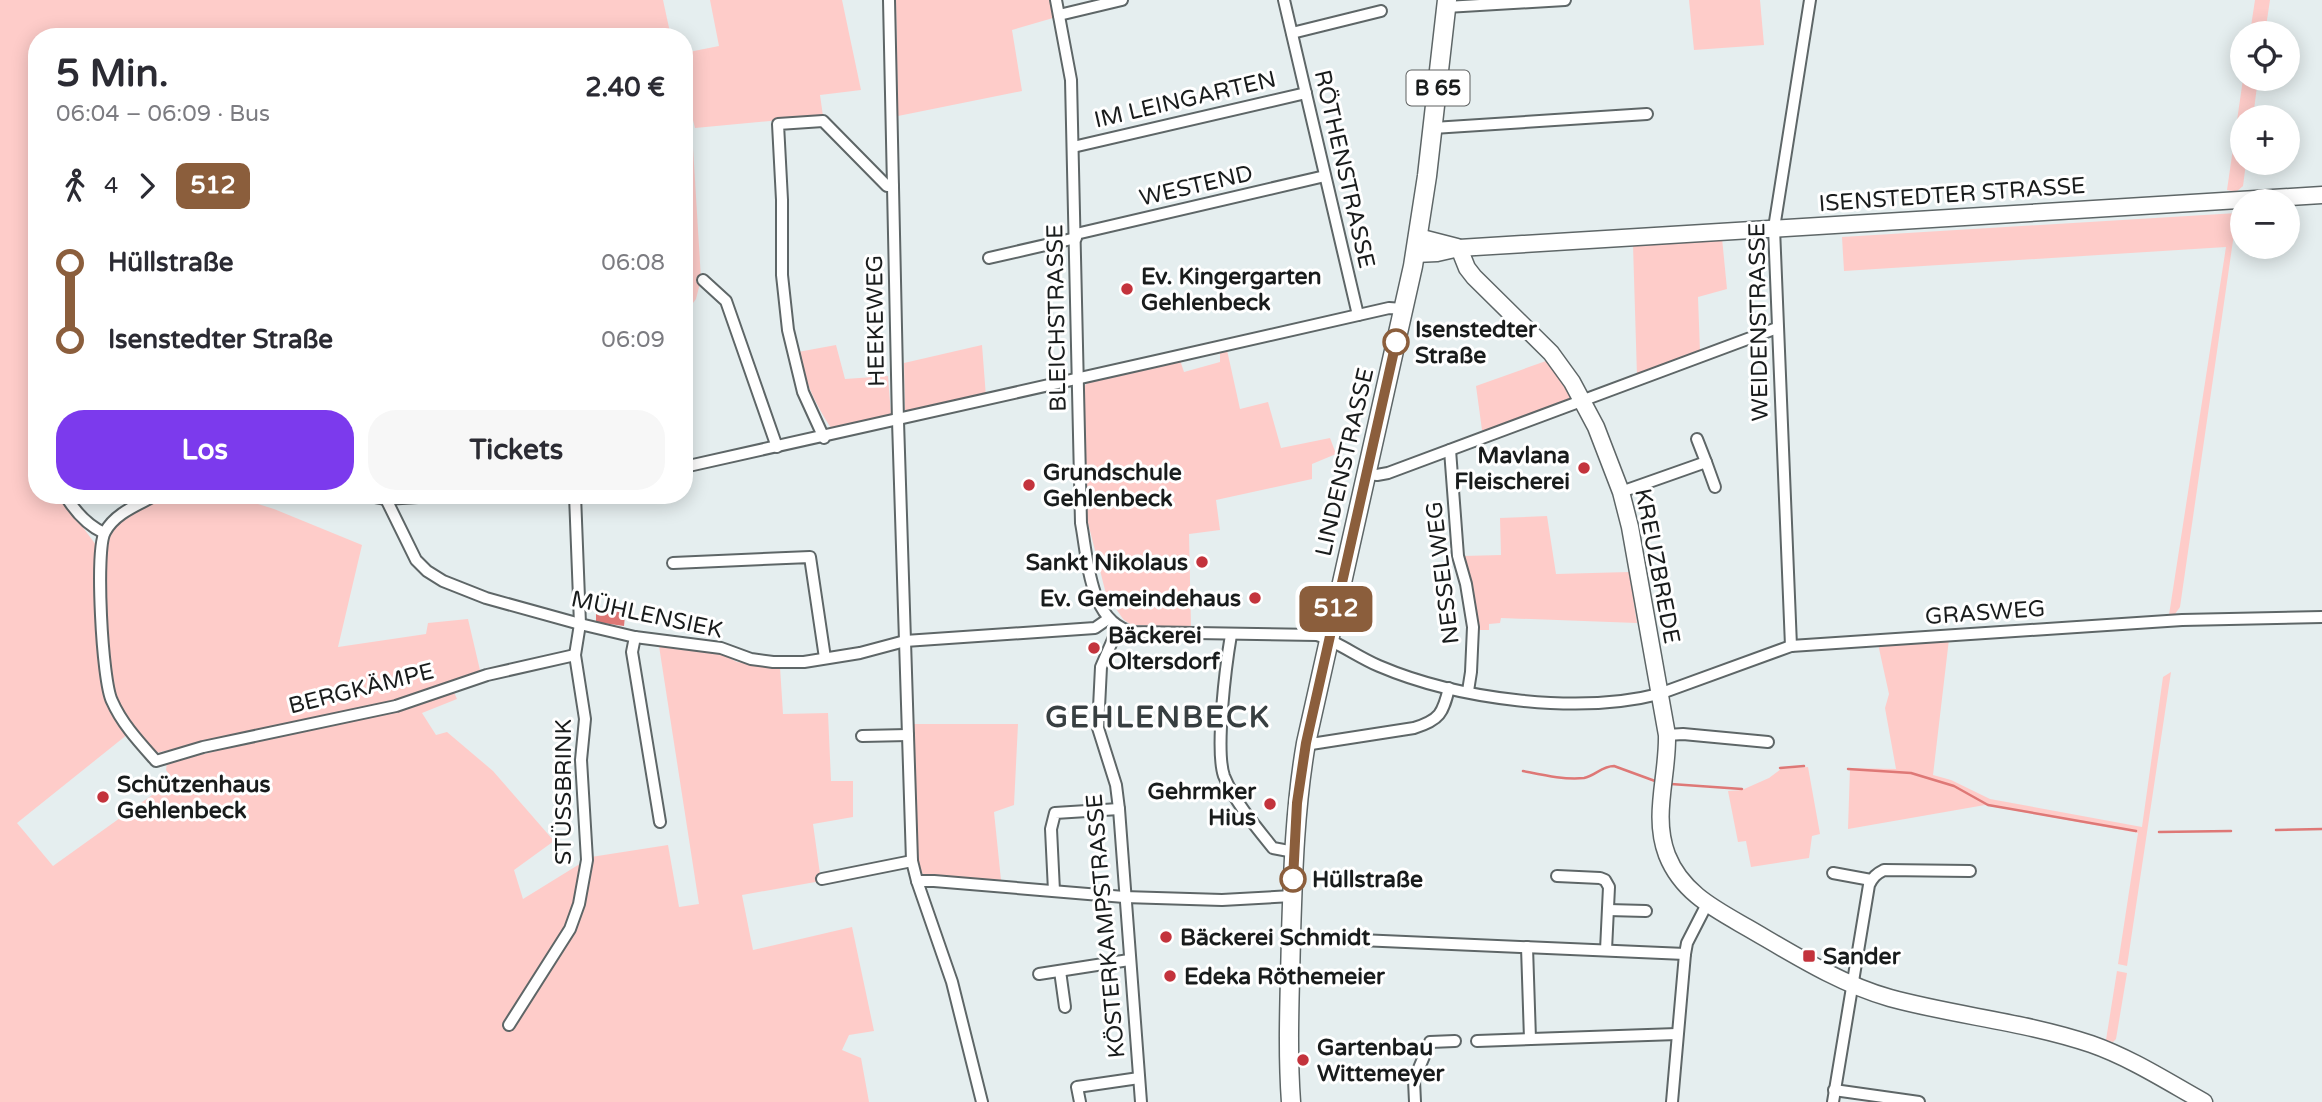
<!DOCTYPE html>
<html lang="de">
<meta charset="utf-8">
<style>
body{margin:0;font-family:"Varela Round",sans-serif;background:#f7f7f7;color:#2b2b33;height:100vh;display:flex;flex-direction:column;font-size:26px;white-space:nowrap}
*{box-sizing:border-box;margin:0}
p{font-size:23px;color:#7c7c81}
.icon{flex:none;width:38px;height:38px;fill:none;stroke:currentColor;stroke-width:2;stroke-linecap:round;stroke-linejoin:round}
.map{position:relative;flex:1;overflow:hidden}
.panel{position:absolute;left:28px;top:28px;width:665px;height:476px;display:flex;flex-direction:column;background:#fff;border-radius:28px;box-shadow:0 4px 18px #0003}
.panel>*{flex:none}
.badge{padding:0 14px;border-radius:10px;font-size:24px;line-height:46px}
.controls{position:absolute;left:2230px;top:21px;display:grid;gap:14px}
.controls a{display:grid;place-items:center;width:70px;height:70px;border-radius:50%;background:#fff;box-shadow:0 4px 18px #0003;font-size:35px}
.map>.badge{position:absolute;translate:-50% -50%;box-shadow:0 0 0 4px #fff}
.legs{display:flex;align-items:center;gap:10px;height:77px;padding:0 28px;font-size:23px}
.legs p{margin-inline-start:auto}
.overview{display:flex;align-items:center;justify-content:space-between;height:119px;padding:0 28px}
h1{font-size:38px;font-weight:700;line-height:52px}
.primary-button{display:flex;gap:14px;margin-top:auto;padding:14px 28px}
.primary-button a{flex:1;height:80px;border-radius:28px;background:#7c3aed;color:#fff;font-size:28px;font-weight:700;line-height:80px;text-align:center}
.primary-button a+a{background:#f7f7f7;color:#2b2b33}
ul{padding:0 28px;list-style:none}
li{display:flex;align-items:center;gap:24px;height:77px;font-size:26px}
li i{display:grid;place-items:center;width:10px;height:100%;margin:0 9px;background:currentColor}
li i::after{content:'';width:18px;height:18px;margin:-9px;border:5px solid;border-radius:50%;background:#fff}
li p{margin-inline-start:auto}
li:first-child i{background:linear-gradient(#0000 50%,currentColor 0)}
li:last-child i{background:linear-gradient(currentColor 50%,#0000 0)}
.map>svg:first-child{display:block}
</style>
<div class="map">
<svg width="2322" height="1102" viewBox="0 0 2322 1102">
<rect width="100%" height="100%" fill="#e5eeef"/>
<g fill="#feccc9">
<path d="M0 0H663L671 37H37V456L33 459 37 464V495H59L96 545V612L106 703 128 734 17 823 53 866 173 780 166 770 167 763 306 729 303 719 156 753C142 737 122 718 114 697 101 655 104 579 107 534L122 518 160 495H230L274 509 362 545 338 647 426 634 428 623 468 619 483 683 453 690 457 699 422 713 436 735 447 732 493 771 554 841 514 870 523 899 591 857 668 845 679 907 699 904 659 646 720 653 737 662 780 667 783 714 828 713 831 781H853V817L813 824 821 881 742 895 753 950 852 927 874 1031 849 1035 842 1050 861 1058 869 1102H0Z"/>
<polygon points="710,0 842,0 861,90 820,95 823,116 695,128 684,84 684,53 719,46"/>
<polygon points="896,0 1050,0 1053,18 1012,30 1022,91 898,116"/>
<polygon points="1689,0 1760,0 1764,45 1694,50"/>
<polygon points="2255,0 2270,0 2265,33 2250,33"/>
<polygon points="2243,79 2258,79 2253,117 2242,117 2242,163 2246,163 2243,186 2236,192 2227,190"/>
<polygon points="684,96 692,131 701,279 696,299 684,315"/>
<polygon points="2237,213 2180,607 2175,614 2169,615 2226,247 1844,271 1842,237"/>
<polygon points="1722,238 1727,289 1698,297 1700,352 1637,376 1633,245"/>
<path d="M836 345 845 379 888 376 891 415 831 428C815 404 805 381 798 352Z"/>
<polygon points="982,345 986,397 912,412 905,410 904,363"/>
<polygon points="1227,350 1240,409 1268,402 1281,448 1330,438 1336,454 1312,464 1312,479 1216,500 1220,530 1189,534 1191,627 1131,625 1123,619 1106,594 1086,515 1083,388 1088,382 1180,360 1184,372 1220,362 1220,351"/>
<polygon points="1546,361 1572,395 1572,400 1486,433 1482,430 1476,386"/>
<polygon points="1547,516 1556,574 1629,572 1637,623 1501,618 1500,623 1489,624 1489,630 1476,630 1463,556 1501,555 1500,518"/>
<polygon points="1312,611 1325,611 1327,614 1323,627 1312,628"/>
<polygon points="1949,639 1933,775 1951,780 1990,799 2142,827 2163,677 2171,672 2127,966 2118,964 2138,833 1985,805 1848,829 1850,768 1896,769 1885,708 1889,694 1878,644"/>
<polygon points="912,724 1018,724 1014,805 994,812 1001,880 926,877 919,870"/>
<polygon points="1808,767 1820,834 1812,836 1809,858 1751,867 1746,841 1738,842 1728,791 1742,790 1769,778 1781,769"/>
<polygon points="2117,971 2127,973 2116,1039 2113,1042 2106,1040"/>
</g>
<polygon fill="#de7876" points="626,605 624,626 596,622 596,610"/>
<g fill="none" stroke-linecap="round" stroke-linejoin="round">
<g stroke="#de7876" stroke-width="2.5">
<polyline points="1780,768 1804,766"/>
<polyline points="1848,769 1911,773 1954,786 1988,805 2136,831"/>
<path d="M1523 771C1543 775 1564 780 1584 778 1595 776 1602 766 1614 766L1655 781"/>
<polyline points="1671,784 1742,789"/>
<polyline points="2276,830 2322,829"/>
<polyline points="2159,832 2231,831"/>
</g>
<g stroke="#5e6667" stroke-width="14">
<g id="street">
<polyline points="889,0 898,421 912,861 917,881 952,982 982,1102"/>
<path d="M1056 0 1071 80 1081 523C1088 559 1089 624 1134 632L1317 635C1338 642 1358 657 1379 666 1456 699 1578 715 1659 694L1791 646 2182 620 2322 617"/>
<polyline points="1284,0 1358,315"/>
<polyline points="1446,7 1565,0"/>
<polyline points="1059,15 1122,0"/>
<polyline points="1292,33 1381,11"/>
<polyline points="1433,128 1647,114"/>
<polyline points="1073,147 1306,93"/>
<polyline points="1076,234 1325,176"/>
<polyline points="989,258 1076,238"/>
<polyline points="703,280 726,301 777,447"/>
<polyline points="824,438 803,392 788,330 782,275 782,200 778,124 823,121 887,186 893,186"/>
<polyline points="1450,450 1458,556 1466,584 1473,627 1471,672 1468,691"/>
<polyline points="1706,462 1715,487"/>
<path d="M684 467C920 416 1154 361 1389 308L1403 309"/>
<polyline points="1367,474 1377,475 1388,473 1777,328"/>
<polyline points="1621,492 1706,462 1697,439"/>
<path d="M65 495C74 510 87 525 104 533"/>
<path d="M156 495C138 505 115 513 105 532 95 549 102 681 112 701 122 724 140 743 156 761L203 747 396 706 487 675 575 655"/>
<polyline points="365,495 386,499 450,495"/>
<polyline points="386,499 416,560 427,571 443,581 486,598 580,624 635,637 721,648 751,659 773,662 804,662 860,653 905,641 1095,628 1108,619"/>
<polyline points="673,563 810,557 825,658"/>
<polyline points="1118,628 1101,667 1098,728 1116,785 1119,809 1141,1102"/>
<path d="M1231 635C1226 664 1215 750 1224 776 1234 801 1256 827 1273 848L1294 852"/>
<polyline points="635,637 632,652 660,822"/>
<polyline points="1791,646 1774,228 1810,0"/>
<polyline points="1667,735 1683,734 1768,742"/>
<polyline points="862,736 908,735"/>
<path d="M1306 743 1311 744 1414 728C1440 720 1443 713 1449 688"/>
<polyline points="1833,873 1871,880"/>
<polyline points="1557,876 1600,878 1605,880 1609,887 1606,950"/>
<polyline points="822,879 912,861"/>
<polyline points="917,881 934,881 1124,897 1222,900 1292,896"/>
<polyline points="1054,891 1051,829 1055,813 1119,809"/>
<polyline points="1608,910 1646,911"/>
<polyline points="1291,937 1685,954"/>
<polyline points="1527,947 1530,1039"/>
<polyline points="1060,971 1065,1007"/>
<polyline points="1039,974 1129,960"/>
<polyline points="509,1025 570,929 579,904 587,860 581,760 585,719 575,655 580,624 575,495"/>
<polyline points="1477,1041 1677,1034"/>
<polyline points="1834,1090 1919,1102"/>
<polyline points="1080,1102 1077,1087 1139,1078"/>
<polyline points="1415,1102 1414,1080 1430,1042 1455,1041"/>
<polyline points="1672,1102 1685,954 1687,943 1707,904"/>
<path d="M1833 1102 1869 885C1873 877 1876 874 1884 870L1970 871"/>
</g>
</g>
<g stroke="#5e6667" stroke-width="19">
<g id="secondary">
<polyline points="1418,237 1457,247"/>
<path d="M1459 248 1467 268 1474 277 1551 353 1572 382 1596 427 1621 492 1630 527 1667 735C1668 776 1652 816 1667 855 1682 893 1715 909 1748 928 1793 954 1840 984 1890 998 1956 1016 2026 1022 2091 1044 2131 1058 2168 1082 2204 1102"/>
<polyline points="1415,254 1437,253 1459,248 2322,195"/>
</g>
</g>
<g stroke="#5e6667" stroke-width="21">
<path id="primary" d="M1291 1102C1287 1047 1290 991 1291 935 1293 870 1295 807 1306 743L1413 266 1427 176 1447 0"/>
</g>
<use href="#street" stroke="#fff" stroke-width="10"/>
<use href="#secondary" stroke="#fff" stroke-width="16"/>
<use href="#primary" stroke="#fff" stroke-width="18"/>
</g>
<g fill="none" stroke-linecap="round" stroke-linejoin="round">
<g stroke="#fff" stroke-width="16">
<polyline id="line-1" points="1293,879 1297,803 1306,743 1396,342"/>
</g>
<use href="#line-1" stroke="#8b5e3c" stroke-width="10"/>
</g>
<g fill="#c3333c" stroke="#fff" stroke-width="2.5">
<circle cx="1127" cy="289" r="7"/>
<circle cx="1584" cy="468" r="7"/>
<circle cx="1029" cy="485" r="7"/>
<circle cx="1202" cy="562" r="7"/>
<circle cx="1255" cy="598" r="7"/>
<circle cx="1094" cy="648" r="7"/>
<circle cx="103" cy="797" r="7"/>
<circle cx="1270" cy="804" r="7"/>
<circle cx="1166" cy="937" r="7"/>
<rect x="1802" y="949" width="14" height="14" rx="3.5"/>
<circle cx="1170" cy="976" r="7"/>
<circle cx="1303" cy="1060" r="7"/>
</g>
<g fill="#fff" stroke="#8b5e3c" stroke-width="3.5">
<circle cx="1396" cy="342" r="12"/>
<circle cx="1293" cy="879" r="12"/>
</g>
<g text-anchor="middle" stroke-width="6" stroke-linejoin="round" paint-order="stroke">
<rect fill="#fff" stroke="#5e6060" stroke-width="2" x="1406.5" y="70.5" width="63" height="35" rx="5"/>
<g font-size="21" font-weight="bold" fill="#191c1c">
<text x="1438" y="95">B 65</text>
</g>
<g font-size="23" fill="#191c1c" stroke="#fff">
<text transform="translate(1185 99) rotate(-13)" y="8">IM LEINGARTEN</text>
<text transform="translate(1345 169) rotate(77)" y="8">RÖTHENSTRASSE</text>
<text transform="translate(1196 185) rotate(-13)" y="8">WESTEND</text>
<text transform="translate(1952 194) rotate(-4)" y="8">ISENSTEDTER STRASSE</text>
<text transform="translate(1056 318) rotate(-91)" y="8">BLEICHSTRASSE</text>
<text transform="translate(875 321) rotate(-91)" y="8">HEEKEWEG</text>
<text transform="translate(1758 322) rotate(-91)" y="8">WEIDENSTRASSE</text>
<text transform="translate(1344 462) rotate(-77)" y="8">LINDENSTRASSE</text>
<text transform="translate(1658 566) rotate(79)" y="8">KREUZBREDE</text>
<text transform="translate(1442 573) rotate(-97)" y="8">NESSELWEG</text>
<text transform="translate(1985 612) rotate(-4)" y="8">GRASWEG</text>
<text transform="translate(647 614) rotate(12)" y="8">MÜHLENSIEK</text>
<text transform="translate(361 688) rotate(-14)" y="8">BERGKÄMPE</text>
<text transform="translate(563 792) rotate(-90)" y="8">STÜSSBRINK</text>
<text transform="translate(1105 926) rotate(-95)" y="8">KÖSTERKAMPSTRASSE</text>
</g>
<g font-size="23" font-weight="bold" fill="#191c1c" stroke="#fff" text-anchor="start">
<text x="1141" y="284">Ev. Kingergarten<tspan x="1141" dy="26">Gehlenbeck</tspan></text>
<text x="1570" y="463" text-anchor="end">Mavlana<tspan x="1570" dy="26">Fleischerei</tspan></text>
<text x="1043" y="480">Grundschule<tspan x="1043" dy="26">Gehlenbeck</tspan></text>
<text x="1188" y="570" text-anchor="end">Sankt Nikolaus</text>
<text x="1241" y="606" text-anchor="end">Ev. Gemeindehaus</text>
<text x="1108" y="643">Bäckerei<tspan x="1108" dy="26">Oltersdorf</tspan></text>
<text x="117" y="792">Schützenhaus<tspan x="117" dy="26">Gehlenbeck</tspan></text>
<text x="1256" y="799" text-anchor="end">Gehrmker<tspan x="1256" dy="26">Hius</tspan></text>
<text x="1180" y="945">Bäckerei Schmidt</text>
<text x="1823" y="964">Sander</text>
<text x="1184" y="984">Edeka Röthemeier</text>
<text x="1317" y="1055">Gartenbau<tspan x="1317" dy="26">Wittemeyer</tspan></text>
</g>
<g font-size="23" font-weight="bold" fill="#191c1c" stroke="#fff" text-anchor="start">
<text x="1415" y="337">Isenstedter<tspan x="1415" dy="26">Straße</tspan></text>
<text x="1312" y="887">Hüllstraße</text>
</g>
<g font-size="30" font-weight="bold" letter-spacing="2" fill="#383f41" stroke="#fff">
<text x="1158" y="727">GEHLENBECK</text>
</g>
</g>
</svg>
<div class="controls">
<a><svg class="icon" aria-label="locate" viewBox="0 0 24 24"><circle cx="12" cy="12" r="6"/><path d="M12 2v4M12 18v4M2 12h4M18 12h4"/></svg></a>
<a>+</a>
<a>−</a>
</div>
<b class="badge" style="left:1336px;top:609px;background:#8b5e3c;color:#fff">512</b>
<section class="panel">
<div class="overview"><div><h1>5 Min.</h1><p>06:04 – 06:09 · Bus</p></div><b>2.40 €</b></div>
<div class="legs"><svg class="icon" aria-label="walk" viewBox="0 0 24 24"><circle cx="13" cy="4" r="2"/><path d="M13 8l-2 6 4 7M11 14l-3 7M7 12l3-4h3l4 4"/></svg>4<svg class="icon" aria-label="forward" viewBox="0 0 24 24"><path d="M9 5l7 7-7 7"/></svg><b class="badge" style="background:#8b5e3c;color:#fff">512</b></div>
<ul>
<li><i style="color:#8b5e3c"></i><b>Hüllstraße</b><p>06:08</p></li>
<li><i style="color:#8b5e3c"></i><b>Isenstedter Straße</b><p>06:09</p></li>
</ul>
<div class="primary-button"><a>Los</a><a>Tickets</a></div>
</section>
</div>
